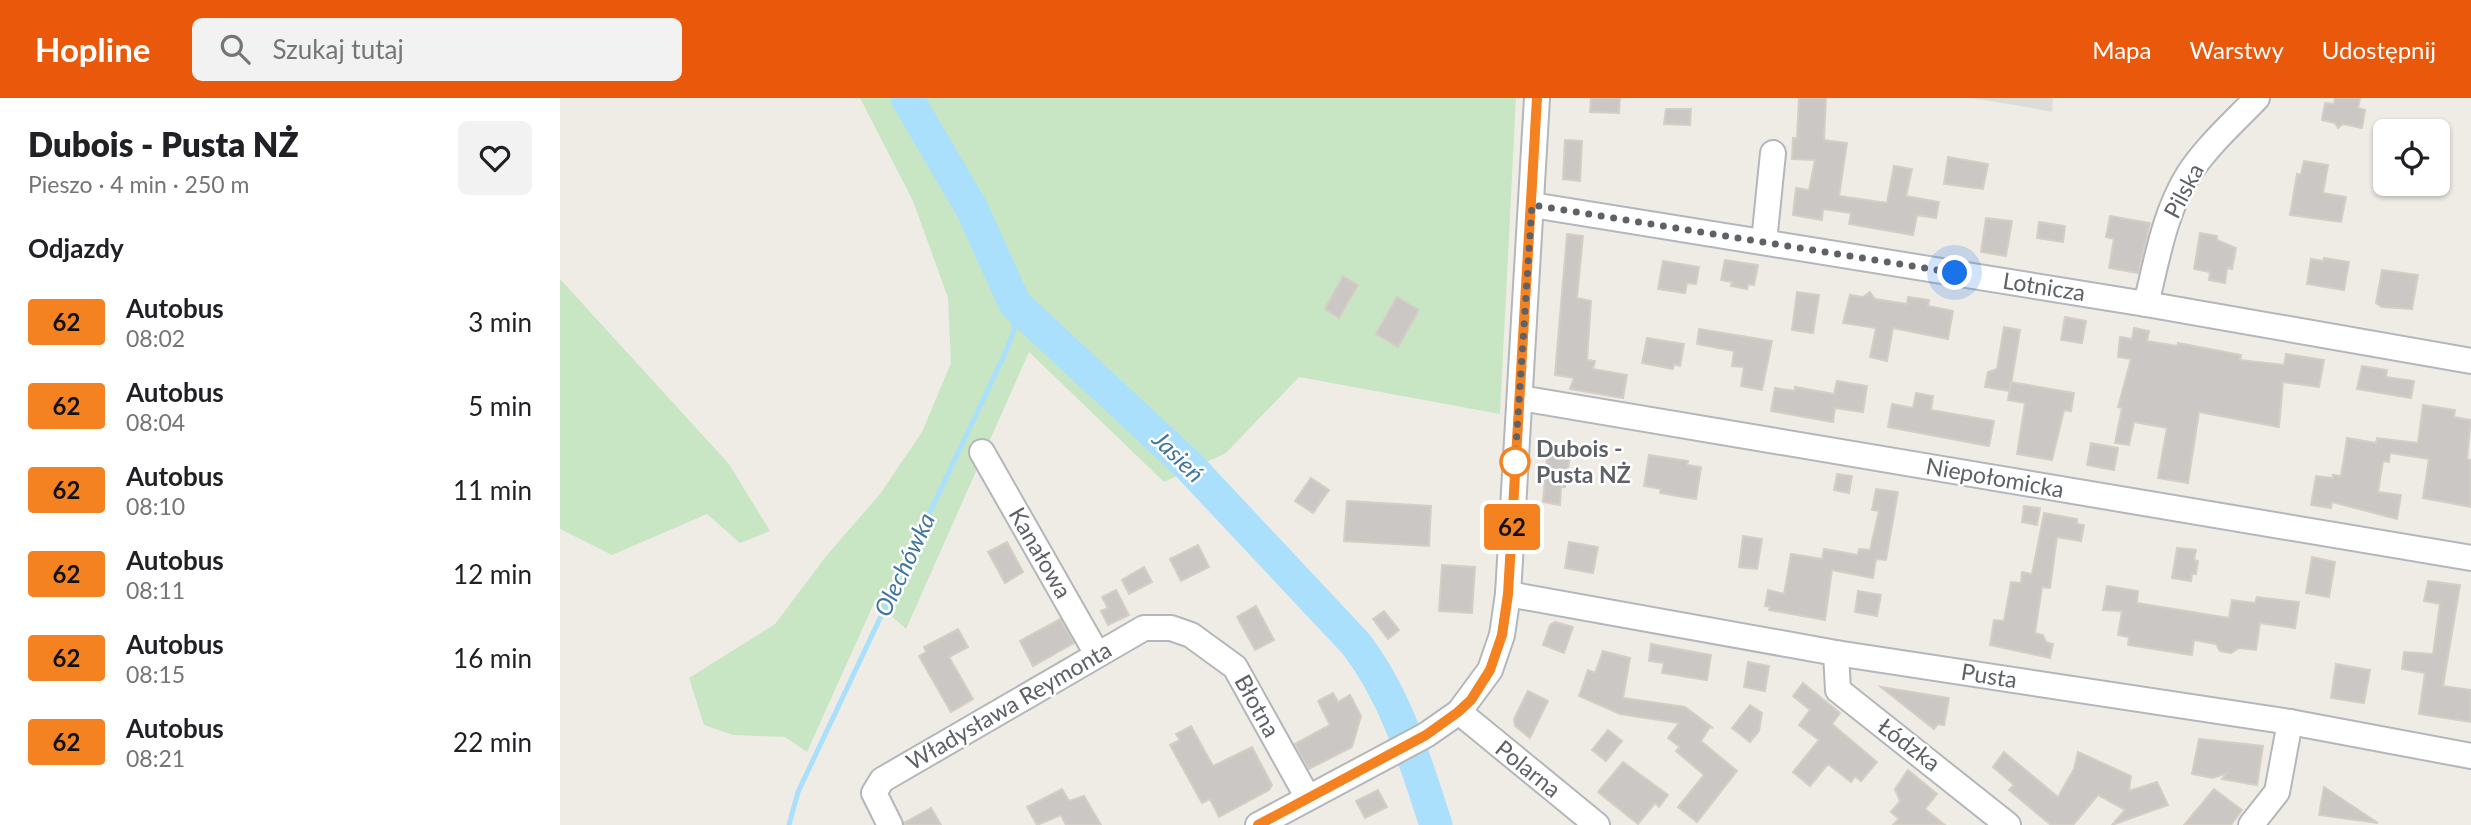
<!DOCTYPE html>
<html lang="pl">
<meta charset="utf-8">
<style>
body{margin:0;font-family:Lato,sans-serif;background:#f2f2f2;color:#202124;height:100vh;display:flex;flex-direction:column;font-size:26px;white-space:nowrap}
*{box-sizing:border-box;margin:0}
p{font-size:23px;color:#757577}
.icon{flex:none;width:38px;height:38px;fill:none;stroke:currentColor;stroke-width:2;stroke-linecap:round;stroke-linejoin:round}
.map{position:relative;flex:1;overflow:hidden}
.details{display:flex;flex-direction:column;background:#fff;width:560px}
.details>*{flex:none}
.badge{padding:0 14px;border-radius:5px;font-size:24px;line-height:46px}
.tools{position:absolute;left:1813px;top:21px;display:grid;gap:14px}
.tools a{display:grid;place-items:center;width:77px;height:77px;border-radius:10px;background:#fff;box-shadow:0 2px 5px #0004;font-size:35px}
.you{position:absolute;width:35px;height:35px;margin:-18px;border:5px solid #fff;border-radius:50%;background:#1a73e8;box-shadow:0 0 0 10px #1a73e833}
.map>.badge{position:absolute;translate:-50% -50%;box-shadow:0 0 0 4px #fff}
h2{padding:0 28px;font-size:26px;line-height:63px}
.round{display:grid;place-items:center;flex:none;width:74px;height:74px;border-radius:10px;background:#f2f2f2}
.summary{display:flex;align-items:center;justify-content:space-between;height:119px;padding:0 28px}
h1{font-size:33px;font-weight:800;line-height:52px}
ul{padding:0;list-style:none}
li{display:flex;align-items:center;gap:21px;height:84px;padding:0 28px}
li div{flex:1}
li b{display:block;font-size:26px}
li em{font-style:normal}
li .badge{min-width:77px;font-weight:700;text-align:center}
header{display:flex;align-items:center;gap:42px;box-sizing:border-box;height:98px;padding:0 35px;background:#ea580c;color:#fff}
header strong{font-size:33px}
nav{display:flex;gap:38px;margin-inline-start:auto;font-size:24px}
.search{width:490px;height:63px;background:#f2f2f2;display:flex;align-items:center;gap:18px;box-sizing:border-box;padding:0 24px;border-radius:10px;color:#757577;font-size:26px}
main{display:flex;flex:1;min-height:0}
.map>svg:first-child{display:block}
</style>
<header>
<strong>Hopline</strong>
<div class="search"><svg class="icon" aria-label="search" viewBox="0 0 24 24"><circle cx="10" cy="10" r="6"/><path d="M15 15l6 6"/></svg>Szukaj tutaj</div>
<nav><a>Mapa</a><a>Warstwy</a><a>Udostępnij</a></nav>
</header>
<main>
<section class="details">
<div class="summary"><div><h1>Dubois - Pusta NŻ</h1><p>Pieszo · 4 min · 250 m</p></div><a class="round"><svg class="icon" aria-label="heart" viewBox="0 0 24 24"><path d="M12 20l-8-8c-3-5 5-10 8-4 3-6 11-1 8 4z"/></svg></a></div>
<h2>Odjazdy</h2>
<ul>
<li><span class="badge" style="background:#f58220;color:#111">62</span><div><b>Autobus</b><p>08:02</p></div><em>3 min</em></li>
<li><span class="badge" style="background:#f58220;color:#111">62</span><div><b>Autobus</b><p>08:04</p></div><em>5 min</em></li>
<li><span class="badge" style="background:#f58220;color:#111">62</span><div><b>Autobus</b><p>08:10</p></div><em>11 min</em></li>
<li><span class="badge" style="background:#f58220;color:#111">62</span><div><b>Autobus</b><p>08:11</p></div><em>12 min</em></li>
<li><span class="badge" style="background:#f58220;color:#111">62</span><div><b>Autobus</b><p>08:15</p></div><em>16 min</em></li>
<li><span class="badge" style="background:#f58220;color:#111">62</span><div><b>Autobus</b><p>08:21</p></div><em>22 min</em></li>
</ul>
</section>
<div class="map">
<svg width="1911" height="727" viewBox="0 0 1911 727">
<rect width="100%" height="100%" fill="#efece6"/>
<polygon fill="#dedcd8" points="1411,0 1493,0 1492,14 1467,9"/>
<g fill="#c8e6c4">
<polygon points="300,0 956,0 940,316 739,279 666,355 604,384 469,254 346,531 315,503 247,654 225,639 173,637 144,627 129,580 215,526 267,457 320,396 362,334 391,265 388,200 353,103"/>
<polygon points="0,181 169,366 210,433 180,445 147,416 52,457 0,431"/>
</g>
<g fill="none" stroke-linecap="round" stroke-linejoin="round">
<polyline stroke="#aae0fb" stroke-width="5" points="229,727 238,694 447,251 454,232 455,206"/>
<path stroke="#aae0fb" stroke-width="33" d="M347 0 412 111 455 206 628 367 796 546C837 600 855 663 876 727"/>
</g>
<g fill="#cbc7c4" stroke="#d4cec5" stroke-width="2">
<polygon points="1031,0 1060,0 1059,15 1030,14"/>
<polygon points="1239,0 1266,0 1264,42 1287,45 1279,98 1327,105 1334,68 1352,71 1346,98 1379,104 1376,120 1357,117 1353,137 1289,126 1291,115 1263,111 1262,122 1233,117 1236,90 1249,92 1255,62 1232,61 1233,40 1237,40"/>
<polygon points="1775,0 1800,0 1798,10 1805,12 1802,30 1783,26 1778,30 1775,25 1762,22 1765,5 1774,6"/>
<polygon points="1106,11 1131,11 1130,27 1104,26"/>
<polygon points="1005,42 1022,43 1020,83 1003,81"/>
<polygon points="1388,59 1428,66 1423,91 1384,86"/>
<polygon points="1744,63 1768,67 1763,95 1786,99 1781,124 1730,117 1737,76 1741,77"/>
<polygon points="1550,118 1590,125 1578,175 1549,170 1554,141 1546,139"/>
<polygon points="1426,120 1452,123 1446,158 1421,154"/>
<polygon points="1479,124 1505,128 1503,144 1477,140"/>
<polygon points="1640,135 1657,138 1657,142 1676,150 1672,171 1667,170 1665,185 1649,182 1650,174 1634,171"/>
<polygon points="1007,136 1023,138 1017,200 1031,203 1027,262 1035,263 1033,271 1067,277 1063,300 1010,291 1014,280 995,277"/>
<polygon points="1764,160 1789,164 1784,192 1747,186 1751,161 1763,163"/>
<polygon points="1165,162 1198,167 1194,187 1188,186 1187,191 1171,188 1172,184 1161,182"/>
<polygon points="1103,163 1139,169 1136,186 1127,185 1125,195 1098,191"/>
<polygon points="1822,172 1858,177 1852,211 1822,209 1816,205"/>
<polygon points="783,178 798,187 779,220 765,211"/>
<polygon points="1237,194 1259,197 1253,235 1232,232"/>
<polygon points="1310,194 1315,201 1347,206 1348,199 1369,202 1368,208 1393,213 1388,241 1333,230 1327,263 1310,259 1316,230 1283,225 1290,197 1303,199"/>
<polygon points="837,199 859,212 838,249 816,236"/>
<polygon points="1505,219 1526,223 1522,245 1501,242"/>
<polygon points="1444,229 1460,232 1450,293 1425,289 1428,274 1437,271"/>
<polygon points="1574,230 1589,233 1587,243 1617,248 1618,245 1681,257 1680,262 1724,267 1726,256 1764,262 1759,289 1723,284 1719,329 1639,314 1628,385 1598,380 1607,330 1574,324 1569,347 1555,345 1562,310 1558,309 1571,261 1558,259 1560,239 1572,241"/>
<polygon points="1139,231 1212,243 1202,292 1181,288 1184,269 1172,268 1174,253 1137,246"/>
<polygon points="1087,240 1124,246 1120,268 1114,266 1113,271 1082,265"/>
<polygon points="1802,268 1827,272 1826,279 1854,283 1851,300 1797,291"/>
<polygon points="1277,283 1307,288 1303,314 1275,310 1273,324 1211,313 1215,290 1235,293 1235,289 1274,296"/>
<polygon points="1451,284 1514,295 1511,313 1504,312 1492,362 1457,356 1465,305 1448,302"/>
<polygon points="1356,295 1373,298 1371,312 1434,323 1429,348 1328,329 1332,306 1353,310"/>
<polygon points="1863,307 1895,312 1894,319 1911,322 1907,361 1911,362 1911,409 1863,400 1869,361 1830,355 1829,364 1823,363 1818,394 1841,397 1837,421 1772,404 1771,410 1751,407 1756,378 1773,380 1773,377 1781,378 1787,340 1816,345 1817,340 1858,345"/>
<polygon points="1531,345 1558,350 1554,372 1527,367"/>
<polygon points="987,357 1010,358 1005,389 1001,389 1000,407 983,404"/>
<polygon points="1089,357 1128,363 1127,367 1141,369 1136,401 1100,395 1101,391 1084,388"/>
<polygon points="1277,376 1292,378 1289,395 1274,392"/>
<polygon points="751,380 769,392 753,415 735,403"/>
<polygon points="1316,391 1338,394 1326,462 1316,461 1313,480 1272,472 1265,522 1209,512 1210,509 1205,508 1208,492 1224,496 1231,456 1262,461 1264,451 1298,457 1299,451 1310,452 1319,413 1312,412"/>
<polygon points="787,403 871,408 869,448 784,443"/>
<polygon points="1464,408 1480,410 1477,427 1462,424"/>
<polygon points="1484,415 1517,421 1517,426 1524,427 1521,443 1497,439 1490,490 1482,489 1475,535 1483,537 1486,544 1493,546 1490,560 1430,547 1434,522 1444,523 1451,484 1461,485 1462,474 1472,476"/>
<polygon points="1183,438 1202,441 1197,471 1179,469"/>
<polygon points="447,444 463,474 445,485 428,454"/>
<polygon points="1009,444 1038,449 1033,475 1005,470"/>
<polygon points="638,447 649,469 621,483 610,461"/>
<polygon points="1617,450 1636,452 1634,462 1638,463 1636,476 1632,476 1631,483 1612,480"/>
<polygon points="1752,459 1775,464 1769,499 1746,495"/>
<polygon points="882,467 915,469 912,515 879,513"/>
<polygon points="584,469 592,484 569,496 562,482"/>
<polygon points="1868,483 1900,487 1883,588 1911,592 1911,624 1859,616 1865,575 1842,571 1844,554 1873,556 1880,506 1864,503"/>
<polygon points="1547,488 1578,493 1577,505 1669,520 1672,502 1695,505 1697,499 1739,504 1735,530 1700,525 1696,552 1679,550 1671,555 1660,553 1656,546 1634,542 1632,557 1568,547 1569,539 1558,537 1562,513 1543,512"/>
<polygon points="556,492 569,517 548,527 541,513 548,510 542,499"/>
<polygon points="1298,493 1321,497 1317,518 1295,514"/>
<polygon points="696,508 714,542 695,552 677,519"/>
<polygon points="824,513 839,532 828,541 813,521"/>
<polygon points="500,521 514,545 473,568 460,543"/>
<polygon points="995,524 1013,529 1004,555 983,547 990,527"/>
<polygon points="398,531 408,549 389,559 413,601 391,614 359,558 366,554 364,549"/>
<polygon points="1091,546 1151,557 1147,582 1102,575 1104,565 1089,563"/>
<polygon points="1043,553 1070,560 1063,600 1125,609 1153,630 1150,629 1141,643 1177,673 1137,724 1118,709 1144,677 1116,653 1120,649 1108,640 1119,625 1060,616 1019,598 1028,572 1035,575"/>
<polygon points="1188,564 1209,568 1205,593 1184,589"/>
<polygon points="1776,566 1810,572 1804,605 1771,600"/>
<polygon points="1243,585 1280,615 1272,626 1317,664 1301,683 1295,678 1291,684 1268,666 1250,688 1233,674 1259,642 1239,627 1250,612 1233,598"/>
<polygon points="1321,589 1389,600 1384,627 1378,626 1374,631"/>
<polygon points="968,593 988,603 970,640 955,628 954,621"/>
<polygon points="773,595 778,604 790,597 801,618 792,649 749,671 735,646 770,627 758,603"/>
<polygon points="1190,607 1202,615 1199,633 1190,644 1172,630"/>
<polygon points="631,628 653,668 692,649 712,687 709,692 659,719 650,701 642,705 610,647 620,642 616,636"/>
<polygon points="1048,632 1062,643 1046,663 1032,652"/>
<polygon points="1639,641 1703,648 1697,687 1662,681 1667,675 1653,680 1632,676"/>
<polygon points="1444,654 1498,699 1514,671 1518,654 1571,678 1569,693 1597,684 1608,707 1552,727 1565,712 1538,697 1513,727 1491,727 1449,692 1454,687 1433,669"/>
<polygon points="1063,664 1108,697 1099,709 1095,705 1078,726 1038,694"/>
<polygon points="1348,672 1377,696 1365,711 1385,727 1333,727 1339,721 1331,714 1340,703 1335,691"/>
<polygon points="1764,689 1818,725 1759,717"/>
<polygon points="502,691 509,703 524,698 541,727 506,727 501,717 477,727 467,709"/>
<polygon points="1654,691 1682,712 1671,727 1624,727"/>
<polygon points="818,692 827,709 805,720 796,703"/>
<polygon points="371,710 381,727 345,727 344,725"/>
</g>
<g fill="none" stroke-linecap="round" stroke-linejoin="round">
<g stroke="#b3b7ba" stroke-width="28">
<g id="minor">
<polyline points="972,107 1586,206 1911,263"/>
<polyline points="1204,144 1213,55"/>
<path d="M1586 206C1597 162 1604 116 1628 77 1646 49 1674 24 1697 0"/>
<polyline points="960,300 1911,460"/>
<polyline points="422,354 537,556"/>
<polyline points="948,496 1276,555 1730,624 1911,658"/>
<polyline points="1276,555 1278,592 1448,727"/>
<polyline points="899,614 1037,727"/>
<polyline points="330,727 314,695 322,682 584,530 611,530 631,537 675,569 748,700"/>
<polyline points="698,727 866,637 899,614 930,572 942,537 948,496 977,0"/>
<polyline points="1691,727 1717,694 1730,624"/>
</g>
</g>
<use href="#minor" stroke="#fff" stroke-width="24"/>
</g>
<g fill="none" stroke-linecap="round" stroke-linejoin="round">
<g stroke="#fff" stroke-width="16">
<polyline id="line" points="698,727 866,637 898,614 911,602 930,572 942,537 948,496 977,0"/>
</g>
<use href="#line" stroke="#f58220" stroke-width="10"/>
<polyline stroke="#5e6266" stroke-width="7" stroke-dasharray="0 12.6" points="955,364 972,107 1395,175"/>
</g>
<circle fill="#fff" stroke="#f58220" stroke-width="3.5" cx="955" cy="364" r="14"/>
<g text-anchor="middle" stroke-width="5" stroke-linejoin="round" paint-order="stroke">
<g font-size="23" fill="#5e6266" stroke="#fff">
<text transform="translate(1624 93) rotate(-62)" y="8">Pilska</text>
<text transform="translate(1484 189) rotate(9)" y="8">Lotnicza</text>
<text transform="translate(1435 380) rotate(10)" y="8">Niepołomicka</text>
<text transform="translate(480 455) rotate(60)" y="8">Kanałowa</text>
<text transform="translate(1429 578) rotate(9)" y="8">Pusta</text>
<text transform="translate(449 608) rotate(-30)" y="8">Władysława Reymonta</text>
<text transform="translate(697 608) rotate(61)" y="8">Błotna</text>
<text transform="translate(1349 647) rotate(37)" y="8">Łódzka</text>
<text transform="translate(968 671) rotate(39)" y="8">Polarna</text>
</g>
<g font-size="23" font-weight="bold" fill="#5e6266" stroke="#fff" text-anchor="start">
<text x="976" y="359">Dubois -<tspan x="976" dy="26">Pusta NŻ</tspan></text>
</g>
<g font-size="24" font-style="italic" fill="#41779c" stroke="#fff">
<text transform="translate(618 359) rotate(45)" y="8">Jasień</text>
<text transform="translate(345 467) rotate(-65)" y="8">Olechówka</text>
</g>
</g>
</svg>
<div class="tools">
<a><svg class="icon" aria-label="locate" viewBox="0 0 24 24"><circle cx="12" cy="12" r="6"/><path d="M12 2v4M12 18v4M2 12h4M18 12h4"/></svg></a>
</div>
<div class="you" style="left:1395px;top:175px"></div>
<b class="badge" style="left:952px;top:429px;background:#f58220;color:#111">62</b>
</div>
</main>
